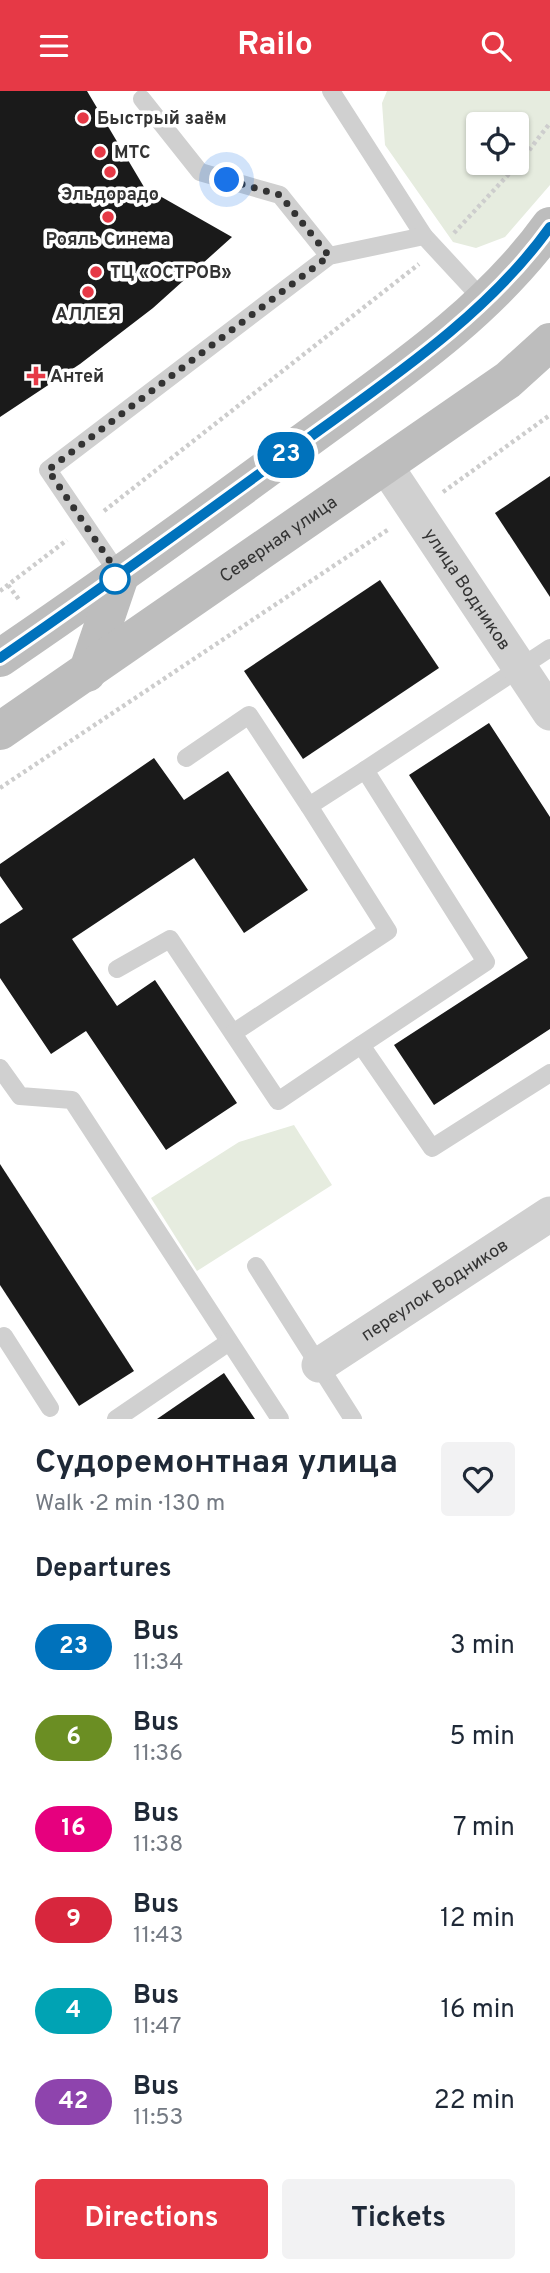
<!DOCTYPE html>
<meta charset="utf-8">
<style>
body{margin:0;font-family:Overpass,sans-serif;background:#f2f2f3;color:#1f2937;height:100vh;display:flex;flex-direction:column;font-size:26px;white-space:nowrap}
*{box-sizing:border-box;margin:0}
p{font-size:23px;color:#747a83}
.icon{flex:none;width:38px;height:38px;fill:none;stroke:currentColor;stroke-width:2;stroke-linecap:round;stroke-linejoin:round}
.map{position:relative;height:1328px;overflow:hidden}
.side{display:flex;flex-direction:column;background:#fff;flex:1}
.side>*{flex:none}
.badge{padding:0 14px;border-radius:23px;font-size:24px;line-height:46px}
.controls{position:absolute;left:466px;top:21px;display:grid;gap:14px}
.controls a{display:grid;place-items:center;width:63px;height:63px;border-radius:7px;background:#fff;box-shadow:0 2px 5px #0004;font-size:35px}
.you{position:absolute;width:35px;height:35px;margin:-18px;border:5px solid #fff;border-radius:50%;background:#1a73e8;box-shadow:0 0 0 10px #1a73e833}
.map>.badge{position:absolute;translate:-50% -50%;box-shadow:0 0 0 4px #fff}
h2{padding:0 35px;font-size:26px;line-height:63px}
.round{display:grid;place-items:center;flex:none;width:74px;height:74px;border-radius:7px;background:#f2f2f3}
.head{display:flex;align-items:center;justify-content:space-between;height:119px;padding:0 35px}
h1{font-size:33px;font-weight:700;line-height:52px}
.cta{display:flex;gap:14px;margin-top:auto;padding:14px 35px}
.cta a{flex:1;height:80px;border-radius:7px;background:#e63946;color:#fff;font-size:28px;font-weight:700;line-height:80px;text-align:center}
.cta a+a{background:#f2f2f3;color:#1f2937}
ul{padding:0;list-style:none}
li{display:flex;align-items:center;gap:21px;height:91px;padding:0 35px}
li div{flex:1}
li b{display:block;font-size:26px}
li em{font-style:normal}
li .badge{min-width:77px;font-weight:700;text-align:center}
header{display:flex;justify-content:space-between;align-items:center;height:91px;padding:0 35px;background:#e63946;color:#fff;font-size:32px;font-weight:700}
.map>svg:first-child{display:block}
</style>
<header><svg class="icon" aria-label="menu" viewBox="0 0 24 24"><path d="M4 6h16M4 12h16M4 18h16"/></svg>Railo<svg class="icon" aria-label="search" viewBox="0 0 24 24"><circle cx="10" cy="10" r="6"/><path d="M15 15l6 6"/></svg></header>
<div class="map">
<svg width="550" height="1328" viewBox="0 0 550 1328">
<rect width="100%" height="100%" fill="#fff"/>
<g fill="#e6ecdf" fill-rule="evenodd">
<path d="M387 0H550V94L505 146 476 157 453 151 385 54 382 12ZM516 33V72H478V33Z"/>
<polygon points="294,1034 332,1094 197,1180 151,1107 239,1051"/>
</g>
<g fill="#1a1a1a">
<polygon points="0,0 87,0 144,96 232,146 153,217 80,273 0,326"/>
<polygon points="550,385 550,506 495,422"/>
<polygon points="380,489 439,577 303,668 244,580"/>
<polygon points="489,632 550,726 550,938 434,1014 394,954 528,867 409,684"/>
<polygon points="154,667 184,709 228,680 308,799 244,842 194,767 72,848 117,915 155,889 237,1012 166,1059 86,940 51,963 0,887 0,833 23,818 0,785 0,773"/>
<polygon points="0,1073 134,1280 79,1315 0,1194"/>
<polygon points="224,1282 255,1328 157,1328"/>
</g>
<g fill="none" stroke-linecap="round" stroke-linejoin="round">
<g stroke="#cdcdcd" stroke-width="4.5" stroke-dasharray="3.5 3.5" stroke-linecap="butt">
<polyline points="454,142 520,71 550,32"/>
<polyline points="443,401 550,324"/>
<polyline points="104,420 419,173"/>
<polyline points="8,494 20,510"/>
<polyline points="0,500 67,449"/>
<polyline points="0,697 389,438"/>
</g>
<g stroke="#d0d0d0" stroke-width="18">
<polyline points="331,0 424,145 485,211"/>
<polyline points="142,8 200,81 280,104 329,165"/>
<polyline points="120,485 48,379 329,165 424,145"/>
<polyline points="550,557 365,679 486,871 361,954 432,1057 550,982"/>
<polyline points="186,667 249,624 309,715"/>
<polyline points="117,878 170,848 278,1010 361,954"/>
<polyline points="233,942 388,840 309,715 365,679"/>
<polyline points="0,977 20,1005 72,1009 280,1328"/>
<polyline points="256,1175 353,1328"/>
<polyline points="4,1245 50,1317"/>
<polyline points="116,1328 229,1251"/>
</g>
<g stroke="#d0d0d0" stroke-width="35">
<path id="s1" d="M385 374 550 622"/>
<path id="s2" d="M319 1274 550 1123"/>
</g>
<g stroke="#bdbdbd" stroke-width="38">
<path d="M0 567C103 497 203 425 303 351 390 287 486 224 550 135"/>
<polyline points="87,582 120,485"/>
<path id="s3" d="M0 640 508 289 550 251"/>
</g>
</g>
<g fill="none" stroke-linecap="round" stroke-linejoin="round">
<g stroke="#fff" stroke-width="16">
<path id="line" d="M0 567C102 497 203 424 303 351 390 288 487 224 550 136"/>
</g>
<use href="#line" stroke="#0072bc" stroke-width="10"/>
<polyline stroke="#333" stroke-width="7" stroke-dasharray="0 12.6" points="115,488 120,485 48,379 329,165 280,104 227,89"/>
</g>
<g fill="#e63946" stroke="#fff" stroke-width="2.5">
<circle cx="83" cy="27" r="7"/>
<circle cx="100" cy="61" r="7"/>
<circle cx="110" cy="81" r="7"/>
<circle cx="108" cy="126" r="7"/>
<circle cx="96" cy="181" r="7"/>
<circle cx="88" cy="201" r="7"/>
<path d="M32.5 274.5h7v7h7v7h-7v7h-7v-7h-7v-7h7z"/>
</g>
<circle fill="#fff" stroke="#0072bc" stroke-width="3.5" cx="115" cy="488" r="14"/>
<g text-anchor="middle" stroke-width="7" stroke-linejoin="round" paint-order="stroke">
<g font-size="18" font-weight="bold" fill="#333" stroke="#fff" text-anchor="start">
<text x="97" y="33">Быстрый заём</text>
<text x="114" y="67">МТС</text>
<text x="110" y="109" text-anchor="middle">Эльдорадо</text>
<text x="108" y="154" text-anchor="middle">Рояль Синема</text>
<text x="110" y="187">ТЦ «ОСТРОВ»</text>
<text x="88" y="229" text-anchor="middle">АЛЛЕЯ</text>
<text x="50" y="291">Антей</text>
</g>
<g font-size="18" fill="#333" stroke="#fff">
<text dy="6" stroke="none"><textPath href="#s3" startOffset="338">Северная улица</textPath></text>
<text dy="6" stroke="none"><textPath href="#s1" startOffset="149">улица Водников</textPath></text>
<text dy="6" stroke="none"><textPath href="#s2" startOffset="138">переулок Водников</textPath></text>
</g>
</g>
</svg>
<div class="controls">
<a><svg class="icon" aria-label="locate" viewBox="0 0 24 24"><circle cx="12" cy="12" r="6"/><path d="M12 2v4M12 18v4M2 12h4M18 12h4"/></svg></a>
</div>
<div class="you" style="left:227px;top:89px"></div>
<b class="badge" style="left:286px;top:364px;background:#0072bc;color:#fff">23</b>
</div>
<section class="side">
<div class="head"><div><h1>Судоремонтная улица</h1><p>Walk · 2 min · 130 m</p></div><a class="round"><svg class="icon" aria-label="heart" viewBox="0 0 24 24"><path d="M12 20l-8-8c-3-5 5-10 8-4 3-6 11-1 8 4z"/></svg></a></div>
<h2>Departures</h2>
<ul>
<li><span class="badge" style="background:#0072bc;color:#fff">23</span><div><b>Bus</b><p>11:34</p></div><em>3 min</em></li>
<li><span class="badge" style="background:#6b8e23;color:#fff">6</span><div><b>Bus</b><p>11:36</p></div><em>5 min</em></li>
<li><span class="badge" style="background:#e6007e;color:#fff">16</span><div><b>Bus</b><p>11:38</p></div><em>7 min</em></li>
<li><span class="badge" style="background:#d7263d;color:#fff">9</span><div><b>Bus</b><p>11:43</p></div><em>12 min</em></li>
<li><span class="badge" style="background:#00a3b4;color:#fff">4</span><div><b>Bus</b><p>11:47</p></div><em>16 min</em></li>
<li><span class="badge" style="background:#8e44ad;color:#fff">42</span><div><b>Bus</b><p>11:53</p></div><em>22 min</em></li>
</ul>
<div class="cta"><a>Directions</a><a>Tickets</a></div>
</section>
